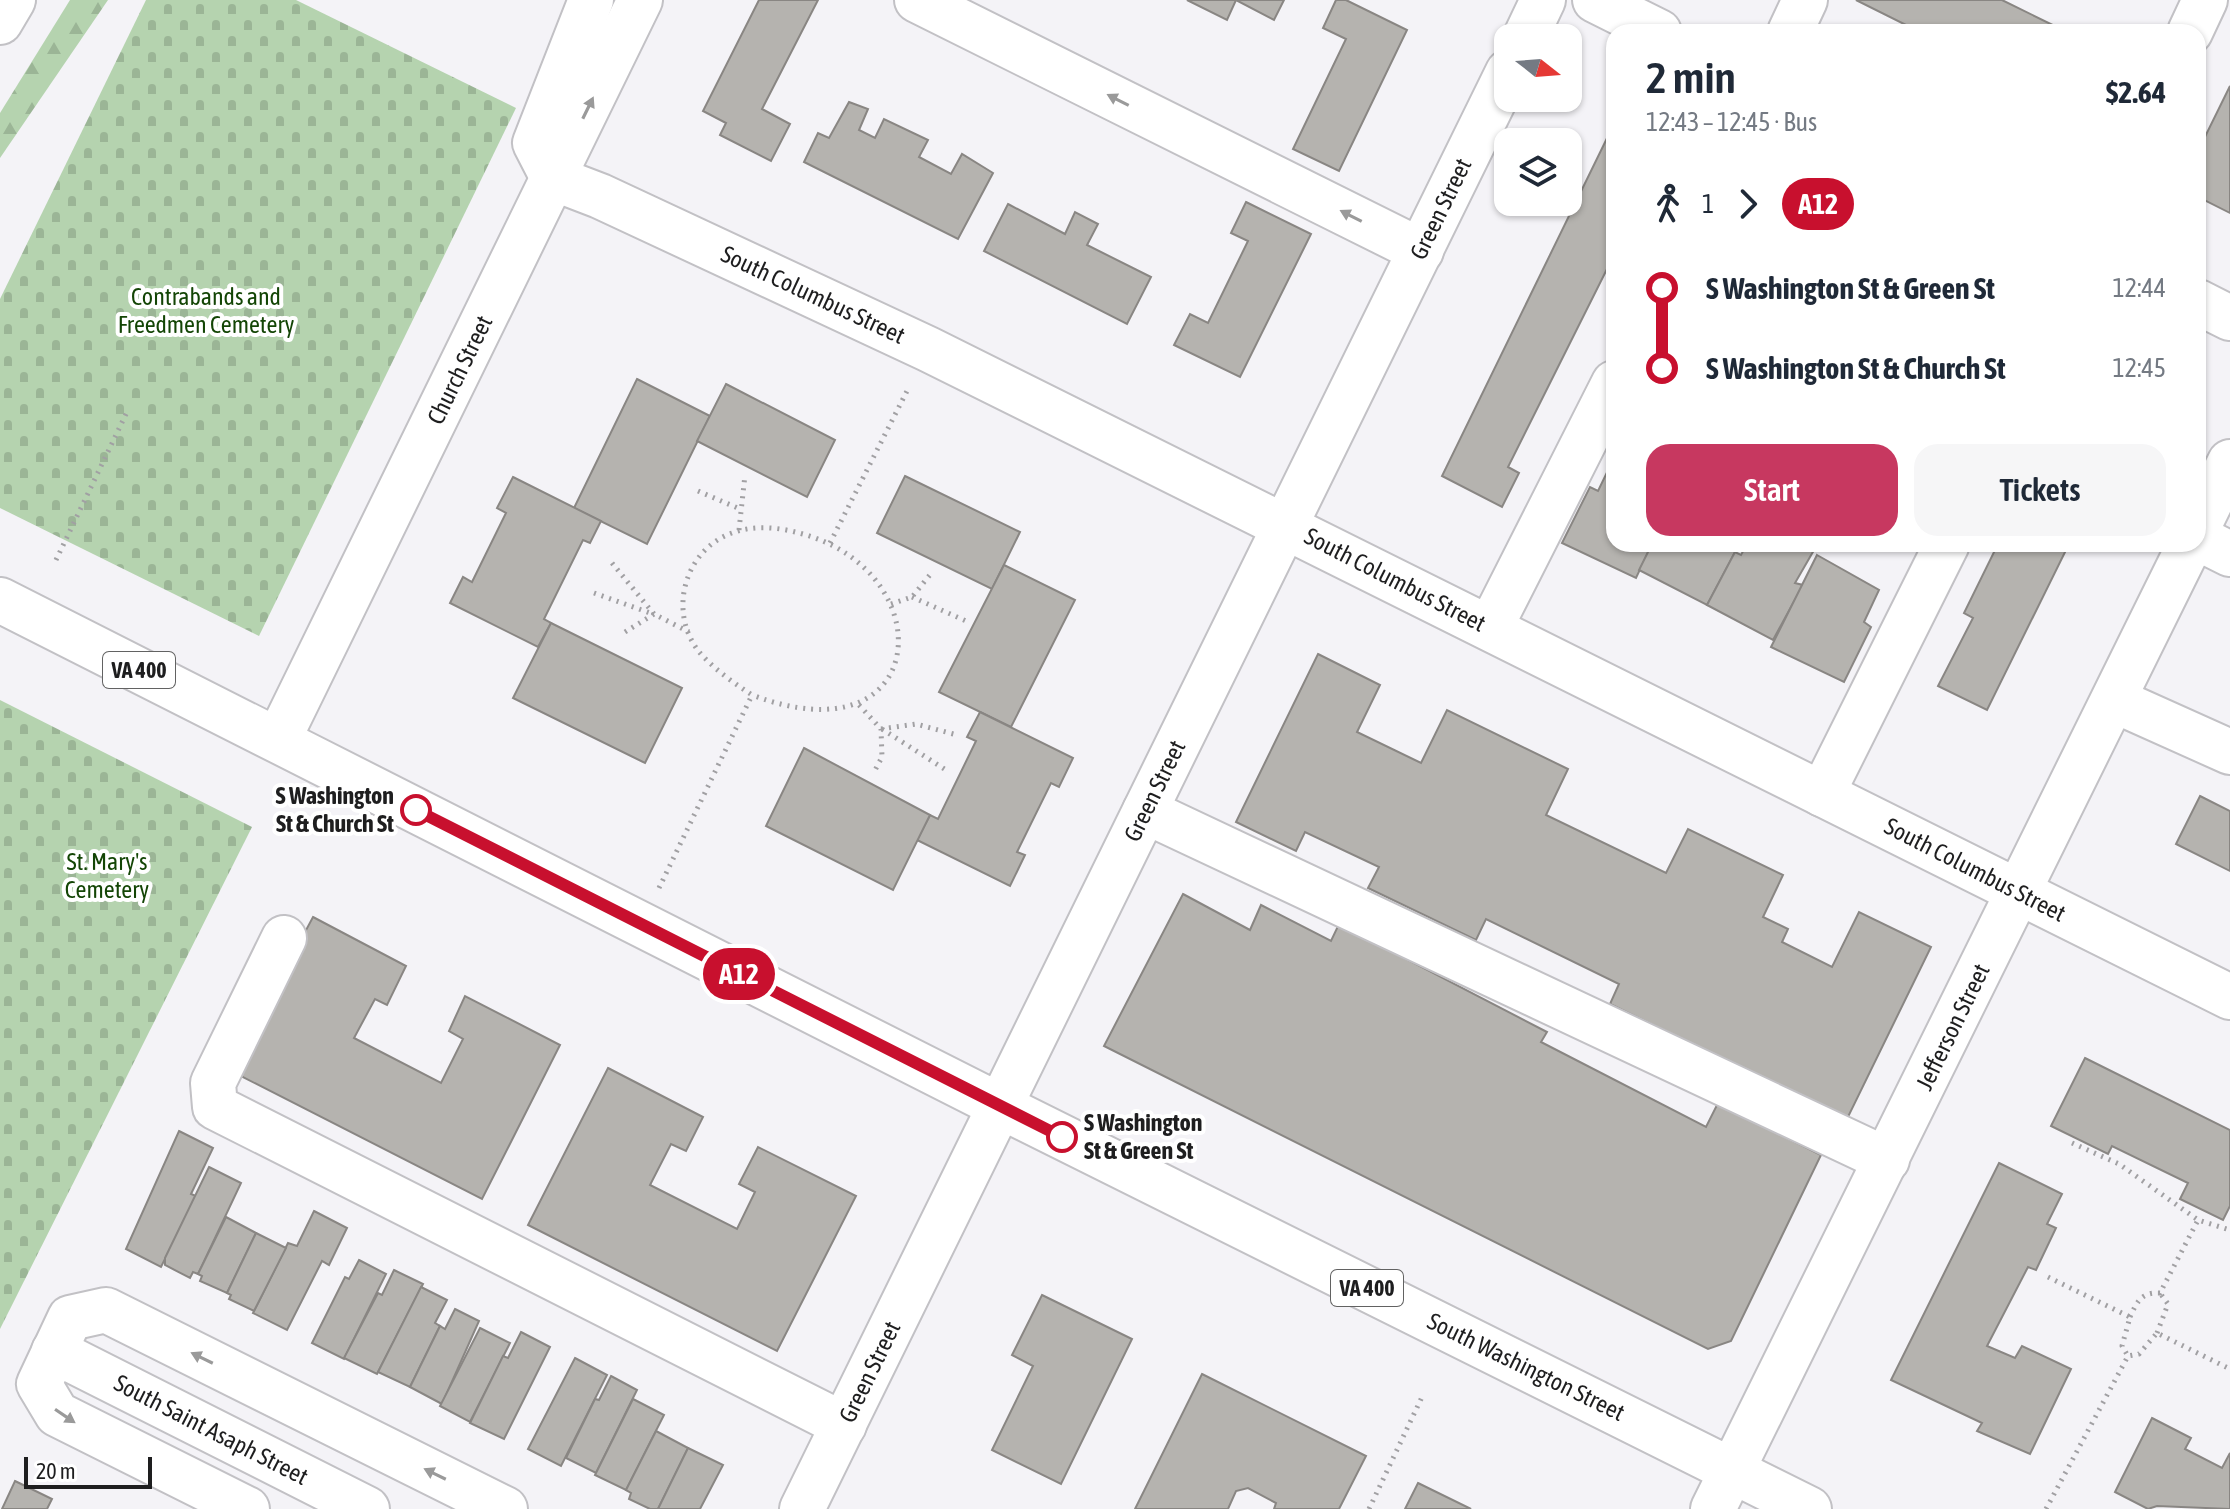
<!DOCTYPE html>
<meta charset="utf-8">
<style>
body{margin:0;font-family:"Asap Condensed",sans-serif;background:#f6f6f7;color:#1f2937;height:100vh;display:flex;flex-direction:column;font-size:30px;white-space:nowrap}
*{box-sizing:border-box;margin:0}
p{font-size:26px;color:#747a83}
.icon{flex:none;width:44px;height:44px;fill:none;stroke:currentColor;stroke-width:2;stroke-linecap:round;stroke-linejoin:round}
.map{position:relative;flex:1;overflow:hidden}
.sheet{position:absolute;left:1606px;top:24px;width:600px;height:528px;display:flex;flex-direction:column;background:#fff;border-radius:24px;box-shadow:0 2px 6px #0004}
.sheet>*{flex:none}
.badge{padding:0 16px;border-radius:26px;font-size:28px;line-height:52px}
.needle{width:52px;rotate:107deg}
.tools{position:absolute;left:1494px;top:24px;display:grid;gap:16px}
.tools a{display:grid;place-items:center;width:88px;height:88px;border-radius:16px;background:#fff;box-shadow:0 2px 6px #0004;font-size:40px}
.scale{position:absolute;left:24px;bottom:20px;width:128px;box-sizing:border-box;padding-left:8px;border:4px solid #1e1e1f;border-top:0;font-size:22px;line-height:28px;white-space:nowrap;color:#1e1e1f;-webkit-text-stroke:6px #fff;paint-order:stroke}
.map>.badge{position:absolute;translate:-50% -50%;box-shadow:0 0 0 4px #fff}
.legs{display:flex;align-items:center;gap:12px;height:88px;padding:0 40px;font-size:26px}
.legs p{margin-inline-start:auto}
.headline{display:flex;align-items:center;justify-content:space-between;height:136px;padding:0 40px}
h1{font-size:44px;font-weight:600;line-height:60px}
.primary-button{display:flex;gap:16px;margin-top:auto;padding:16px 40px}
.primary-button a{flex:1;height:92px;border-radius:24px;background:#c73860;color:#fff;font-size:32px;font-weight:600;line-height:92px;text-align:center}
.primary-button a+a{background:#f6f6f7;color:#1f2937}
ul{padding:0 40px;list-style:none}
li{display:flex;align-items:center;gap:28px;height:80px;font-size:30px}
li i{display:grid;place-items:center;width:12px;height:100%;margin:0 10px;background:currentColor}
li i::after{content:'';width:20px;height:20px;margin:-10px;border:6px solid;border-radius:50%;background:#fff}
li p{margin-inline-start:auto}
li:first-child i{background:linear-gradient(#0000 50%,currentColor 0)}
li:last-child i{background:linear-gradient(currentColor 50%,#0000 0)}
.map>svg:first-child{display:block}
</style>
<div class="map">
<svg width="2230" height="1509" viewBox="0 0 2230 1509">
<defs>
<pattern id="forest-firs" width="22" height="20" patternUnits="userSpaceOnUse" patternTransform="scale(2)"><rect width="22" height="20" fill="#b5d3af"/><path d="M5 1l3.5 6h-7zM16 11l3.5 6h-7z" fill="#9bb596"/></pattern>
<pattern id="cemetery-stones" width="16" height="16" patternUnits="userSpaceOnUse" patternTransform="scale(2)"><rect width="16" height="16" fill="#b5d3af"/><path d="M2 7V4a2 2 0 0 1 4 0v3zM10 15v-3a2 2 0 0 1 4 0v3z" fill="#9bb596"/></pattern>
</defs>
<rect width="100%" height="100%" fill="#f4f3f7"/>
<polygon fill="url(#forest-firs)" points="70,0 108,0 0,158 0,113"/>
<g fill="url(#cemetery-stones)">
<polygon points="146,0 296,0 516,108 259,636 0,508 0,299"/>
<polygon points="0,700 252,827 0,1329"/>
</g>
<g fill="#b5b3af" stroke="#898683" stroke-width="2">
<polygon points="759,0 818,0 762,109 790,124 771,161 720,135 726,123 703,111"/>
<polygon points="1187,0 1284,0 1274,20 1236,0 1227,20"/>
<polygon points="1336,0 1346,0 1407,30 1339,171 1293,149 1346,39 1323,28"/>
<polygon points="1856,0 2002,0 2067,32 1920,32"/>
<polygon points="2230,86 2230,213 2198,197 2198,151"/>
<polygon points="849,102 868,109 859,130 875,138 884,119 928,140 919,157 951,174 962,154 993,173 958,239 804,162 818,133 829,138"/>
<polygon points="1611,130 1614,255 1508,467 1519,473 1502,507 1442,476"/>
<polygon points="1246,202 1311,234 1240,377 1174,345 1190,314 1208,323 1248,241 1231,233"/>
<polygon points="1008,204 1065,234 1075,212 1098,224 1087,245 1151,277 1127,324 984,251"/>
<polygon points="637,379 710,416 647,544 574,508"/>
<polygon points="726,384 835,440 807,497 697,441"/>
<polygon points="1614,458 1614,544 1652,544 1636,578 1562,543 1590,487 1598,491"/>
<polygon points="905,476 1020,532 992,589 877,533"/>
<polygon points="513,477 601,521 590,543 583,540 544,619 551,623 538,647 450,603 463,577 472,582 506,513 497,508"/>
<polygon points="1652,544 1731,544 1735,552 1707,605 1639,570"/>
<polygon points="1747,544 1804,544 1814,550 1795,583 1803,585 1773,640 1707,605 1735,552 1741,555"/>
<polygon points="1998,544 2069,544 1987,710 1938,686 1973,618 1964,613"/>
<polygon points="1817,555 1879,590 1864,622 1871,627 1844,682 1771,647"/>
<polygon points="1004,565 1075,600 1011,727 939,692"/>
<polygon points="551,623 682,688 645,763 513,698"/>
<polygon points="1318,654 1380,685 1357,732 1421,763 1447,710 1568,769 1546,815 1666,873 1688,829 1783,875 1763,917 1788,929 1782,942 1832,967 1859,912 1931,947 1847,1119 1610,1004 1619,984 1486,919 1476,940 1368,888 1379,867 1305,832 1296,851 1236,822"/>
<polygon points="980,712 1073,758 1059,787 1051,783 1017,852 1025,855 1010,886 917,840 930,815 938,819 976,741 967,737"/>
<polygon points="804,748 930,815 893,890 766,826"/>
<polygon points="2200,796 2230,811 2230,871 2176,844"/>
<polygon points="1183,894 1250,930 1261,905 1331,941 1339,924 1547,1032 1541,1042 1706,1127 1718,1103 1821,1155 1731,1341 1708,1349 1104,1046"/>
<polygon points="313,917 406,966 387,1005 375,999 354,1038 441,1083 463,1039 449,1031 465,996 560,1045 482,1199 231,1071"/>
<polygon points="2085,1058 2230,1130 2230,1206 2223,1220 2180,1199 2188,1183 2112,1146 2108,1154 2051,1126"/>
<polygon points="608,1068 703,1117 686,1151 671,1144 650,1185 737,1229 755,1192 739,1184 758,1147 856,1196 777,1351 528,1225"/>
<polygon points="179,1131 213,1148 191,1194 196,1196 161,1267 126,1249"/>
<polygon points="1999,1163 2062,1194 2047,1224 2056,1228 2036,1270 2028,1267 1987,1346 2015,1358 2022,1346 2071,1369 2030,1454 1977,1431 1982,1423 1891,1380"/>
<polygon points="209,1167 241,1183 198,1274 193,1272 190,1278 165,1265 165,1258"/>
<polygon points="314,1211 347,1228 329,1265 322,1261 287,1330 253,1313 288,1243 297,1246"/>
<polygon points="226,1217 256,1233 227,1293 200,1281 202,1276 198,1274"/>
<polygon points="256,1233 286,1248 254,1311 229,1299 231,1295 227,1293"/>
<polygon points="359,1260 386,1274 344,1359 312,1343 345,1277 349,1279"/>
<polygon points="394,1270 423,1284 377,1374 344,1358 378,1293 382,1295"/>
<polygon points="421,1287 447,1300 435,1323 440,1326 410,1387 378,1372"/>
<polygon points="1042,1295 1132,1339 1061,1484 992,1450 1033,1366 1012,1355"/>
<polygon points="455,1309 479,1321 442,1404 410,1387 440,1326 445,1329"/>
<polygon points="480,1328 510,1343 470,1422 440,1406"/>
<polygon points="521,1332 550,1347 504,1439 470,1423 503,1356 508,1358"/>
<polygon points="575,1358 607,1375 561,1466 528,1449"/>
<polygon points="1202,1374 1366,1456 1339,1509 1274,1509 1276,1503 1248,1488 1236,1491 1228,1509 1135,1509"/>
<polygon points="611,1376 637,1390 596,1473 566,1458 595,1399 599,1400"/>
<polygon points="633,1399 664,1415 626,1490 595,1475"/>
<polygon points="2152,1418 2191,1438 2185,1449 2222,1468 2230,1453 2230,1509 2157,1506 2148,1509 2115,1492"/>
<polygon points="656,1431 688,1448 658,1509 650,1509 629,1499 631,1493 626,1490"/>
<polygon points="688,1448 723,1465 700,1509 658,1509"/>
<polygon points="15,1481 52,1499 47,1509 2,1509"/>
<polygon points="1418,1483 1471,1509 1405,1509"/>
</g>
<g fill="none" stroke-linecap="round" stroke-linejoin="round">
<g stroke="#c2c1c5" stroke-width="48">
<g id="minor">
<polyline points="917,0 1421,251"/>
<polyline points="1595,0 1659,32"/>
<polyline points="1790,32 1805,0"/>
<polyline points="2190,32 2205,0"/>
<polyline points="1525,38 1543,0"/>
<polyline points="553,178 600,196 928,349 2230,997"/>
<polyline points="2198,302 2230,318"/>
<polyline points="2198,527 2230,462"/>
<polyline points="2198,538 2230,554"/>
<polyline points="1490,628 1614,383"/>
<polyline points="2114,700 2230,752"/>
<polyline points="278,740 640,0"/>
<polyline points="1822,794 1947,544"/>
<polyline points="1145,811 1887,1160"/>
<polyline points="284,938 213,1083 215,1107 844,1425"/>
<polyline points="54,1351 367,1509"/>
<polyline points="247,1509 57,1414 39,1384 70,1318 106,1310 505,1509"/>
<polyline points="802,1509 1508,72"/>
<polyline points="1713,1509 2190,544"/>
</g>
</g>
<g stroke="#c2c1c5" stroke-width="48">
<polyline id="major" points="0,600 1000,1106 1809,1509"/>
</g>
<g stroke="#c2c1c5" stroke-width="48">
<g id="highway">
<polyline points="0,22 13,0"/>
<polyline points="553,178 535,143 591,0"/>
</g>
</g>
<g stroke="#a1a0a3" stroke-width="5" stroke-dasharray="2 6" stroke-linecap="butt">
<polyline points="698,491 740,509"/>
<polyline points="739,530 745,475"/>
<polyline points="830,543 909,387"/>
<polyline points="56,560 127,412"/>
<polyline points="612,563 654,614"/>
<polyline points="594,593 653,614"/>
<polyline points="912,597 966,621"/>
<polyline points="891,604 912,597 933,571"/>
<polyline points="625,632 654,614 689,632"/>
<polyline points="859,705 881,729 882,757 873,774"/>
<polyline points="881,729 916,724 957,735"/>
<polyline points="882,729 946,770"/>
<path d="M659 888 752 695C734 683 715 670 700 653 667 613 684 550 732 533 752 525 778 527 799 533 944 570 932 763 752 695"/>
<polyline points="2072,1143 2119,1164 2198,1220"/>
<polyline points="2048,1277 2130,1317 2122,1346 2128,1356"/>
<path d="M2130 1317C2137 1302 2141 1292 2160 1293L2198 1220 2230 1230"/>
<polyline points="2157,1333 2168,1304 2160,1293"/>
<polyline points="1369,1509 1422,1397"/>
<polyline points="2046,1509 2128,1356 2139,1354 2157,1333 2230,1369"/>
</g>
<use href="#minor" stroke="#fff" stroke-width="44"/>
<use href="#major" stroke="#fff" stroke-width="44"/>
<use href="#highway" stroke="#fff" stroke-width="44"/>
</g>
<defs><path id="oneway-solid" d="M-6-.8H1V-3.2L6.5 0L1 3.2V.8H-6Z" transform="scale(2)"/></defs>
<g fill="#9a9a9a">
<use href="#oneway-solid" transform="translate(1118 100) rotate(-153)"/>
<use href="#oneway-solid" transform="translate(588 108) rotate(-64)"/>
<use href="#oneway-solid" transform="translate(1351 216) rotate(-153)"/>
<use href="#oneway-solid" transform="translate(202 1358) rotate(-154)"/>
<use href="#oneway-solid" transform="translate(65 1416) rotate(34)"/>
<use href="#oneway-solid" transform="translate(435 1474) rotate(-154)"/>
</g>
<g fill="none" stroke-linecap="round" stroke-linejoin="round">
<g stroke="#fff" stroke-width="18">
<polyline id="line-1" points="416,810 1062,1137"/>
</g>
<use href="#line-1" stroke="#c8102e" stroke-width="12"/>
</g>
<g fill="#fff" stroke="#c8102e" stroke-width="4">
<circle cx="416" cy="810" r="14"/>
<circle cx="1062" cy="1137" r="14"/>
</g>
<g text-anchor="middle" stroke-width="8" stroke-linejoin="round" paint-order="stroke">
<g fill="#fff" stroke="#626262" stroke-width="2">
<rect x="103" y="652" width="72" height="36" rx="6"/>
<rect x="1331" y="1270" width="72" height="36" rx="6"/>
</g>
<g font-size="22" font-weight="bold" fill="#1e1e1f">
<text x="139" y="678">VA 400</text>
<text x="1367" y="1296">VA 400</text>
</g>
<g font-size="24" fill="#1e1e1f" stroke="#fff">
<text transform="translate(1441 209) rotate(-64)" y="8">Green Street</text>
<text transform="translate(813 295) rotate(25)" y="8">South Columbus Street</text>
<text transform="translate(460 370) rotate(-64)" y="8">Church Street</text>
<text transform="translate(1395 580) rotate(27)" y="8">South Columbus Street</text>
<text transform="translate(1155 791) rotate(-64)" y="8">Green Street</text>
<text transform="translate(1975 870) rotate(27)" y="8">South Columbus Street</text>
<text transform="translate(1953 1027) rotate(-64)" y="8">Jefferson Street</text>
<text transform="translate(1526 1367) rotate(26)" y="8">South Washington Street</text>
<text transform="translate(870 1372) rotate(-64)" y="8">Green Street</text>
<text transform="translate(211 1430) rotate(27)" y="8">South Saint Asaph Street</text>
</g>
<g font-size="24" fill="#134505" stroke="#fff">
<text x="206" y="305">Contrabands and<tspan x="206" dy="28">Freedmen Cemetery</tspan></text>
<text x="107" y="870">St. Mary's<tspan x="107" dy="28">Cemetery</tspan></text>
</g>
<g font-size="24" font-weight="bold" fill="#1e1e1f" stroke="#fff" text-anchor="end">
<text x="394" y="804">S Washington<tspan x="394" dy="28">St &amp; Church St</tspan></text>
<text x="1084" y="1131" text-anchor="start">S Washington<tspan x="1084" dy="28">St &amp; Green St</tspan></text>
</g>
</g>
</svg>
<div class="tools">
<a><svg class="needle" viewBox="-14 -14 28 28"><path d="M0-13l5 13h-10z" fill="#e53935"/><path d="M0 13l5-13h-10z" fill="#747a83"/></svg></a>
<a><svg class="icon" aria-label="layers" viewBox="0 0 24 24"><path d="M12 4l9 5-9 5-9-5zM3 14l9 5 9-5"/></svg></a>
</div>
<div class="scale">20 m</div>
<b class="badge" style="left:739px;top:974px;background:#c8102e;color:#fff">A12</b>
<section class="sheet">
<div class="headline"><div><h1>2 min</h1><p>12:43 – 12:45 · Bus</p></div><b>$2.64</b></div>
<div class="legs"><svg class="icon" aria-label="walk" viewBox="0 0 24 24"><circle cx="13" cy="4" r="2"/><path d="M13 8l-2 6 4 7M11 14l-3 7M7 12l3-4h3l4 4"/></svg>1<svg class="icon" aria-label="forward" viewBox="0 0 24 24"><path d="M9 5l7 7-7 7"/></svg><b class="badge" style="background:#c8102e;color:#fff">A12</b></div>
<ul>
<li><i style="color:#c8102e"></i><b>S Washington St &amp; Green St</b><p>12:44</p></li>
<li><i style="color:#c8102e"></i><b>S Washington St &amp; Church St</b><p>12:45</p></li>
</ul>
<div class="primary-button"><a>Start</a><a>Tickets</a></div>
</section>
</div>
